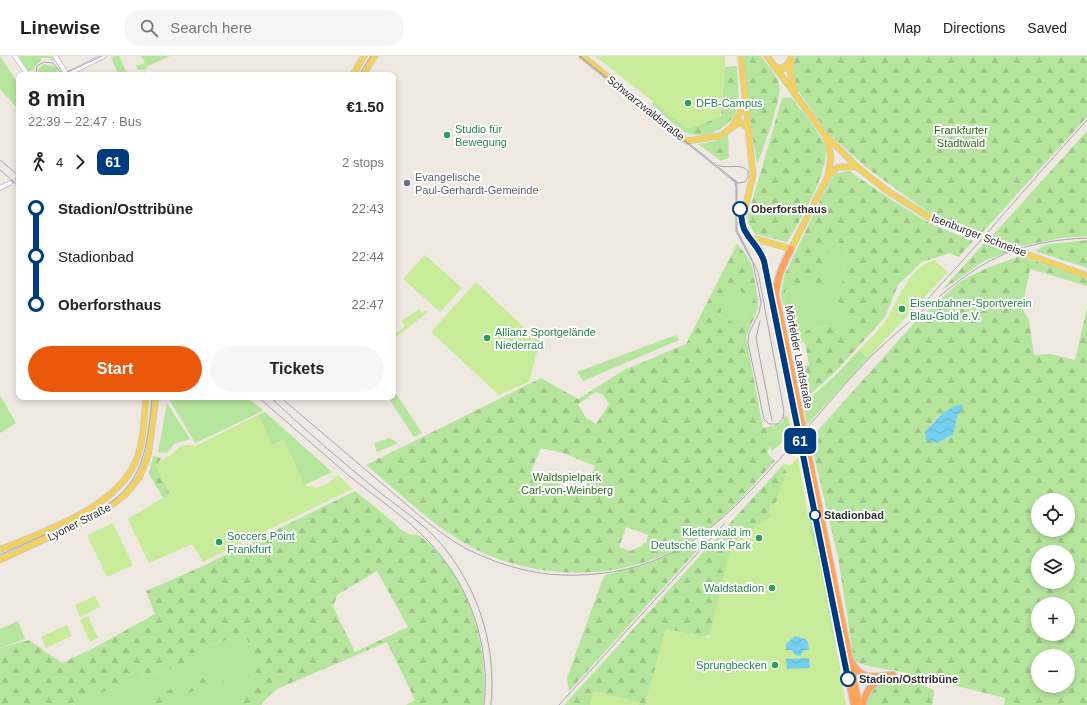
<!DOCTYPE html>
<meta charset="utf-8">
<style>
body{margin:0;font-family:Helvetica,sans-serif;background:#f6f6f6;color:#222;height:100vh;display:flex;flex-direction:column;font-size:15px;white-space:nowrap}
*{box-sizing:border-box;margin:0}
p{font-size:13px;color:#767676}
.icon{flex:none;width:22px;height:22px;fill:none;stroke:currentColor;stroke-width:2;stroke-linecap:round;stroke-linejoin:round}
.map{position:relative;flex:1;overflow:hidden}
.panel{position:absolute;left:16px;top:16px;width:380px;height:328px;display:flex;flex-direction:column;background:#fff;border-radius:8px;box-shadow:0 2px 6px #0003}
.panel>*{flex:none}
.badge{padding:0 8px;border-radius:6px;font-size:14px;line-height:26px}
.controls{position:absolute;left:1031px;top:437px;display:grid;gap:8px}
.controls a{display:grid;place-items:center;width:44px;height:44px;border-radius:50%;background:#fff;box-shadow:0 2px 6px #0003;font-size:20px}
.map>.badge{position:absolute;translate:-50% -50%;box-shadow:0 0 0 2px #fff}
.legs{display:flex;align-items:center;gap:6px;height:44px;padding:0 12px;font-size:13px}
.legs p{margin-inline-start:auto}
.headline{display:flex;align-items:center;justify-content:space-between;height:68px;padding:0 12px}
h1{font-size:22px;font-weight:700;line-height:30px}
.button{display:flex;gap:8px;margin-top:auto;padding:8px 12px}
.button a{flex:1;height:46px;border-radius:24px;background:#ea580c;color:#fff;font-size:16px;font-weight:700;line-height:46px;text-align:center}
.button a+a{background:#f6f6f6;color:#222}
ul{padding:0 12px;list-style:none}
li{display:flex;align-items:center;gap:14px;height:48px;font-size:15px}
li i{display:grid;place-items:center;width:6px;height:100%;margin:0 5px;background:currentColor}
li i::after{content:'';width:10px;height:10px;margin:-5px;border:3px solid;border-radius:50%;background:#fff}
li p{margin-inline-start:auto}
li:first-child i{background:linear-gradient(#0000 50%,currentColor 0)}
li:last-child i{background:linear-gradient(currentColor 50%,#0000 0)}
header{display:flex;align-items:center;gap:24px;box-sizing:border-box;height:56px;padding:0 20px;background:#fff;border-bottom:1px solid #e0e0e0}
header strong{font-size:19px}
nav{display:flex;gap:22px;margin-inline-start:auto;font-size:14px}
.search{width:280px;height:36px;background:#f6f6f6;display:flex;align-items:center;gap:10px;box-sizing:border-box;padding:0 14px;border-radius:22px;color:#767676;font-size:15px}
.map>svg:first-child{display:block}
</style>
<header>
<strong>Linewise</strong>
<div class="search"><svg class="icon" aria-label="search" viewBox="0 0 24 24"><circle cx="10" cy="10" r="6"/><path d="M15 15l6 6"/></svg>Search here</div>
<nav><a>Map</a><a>Directions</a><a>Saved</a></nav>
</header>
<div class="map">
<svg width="1087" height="649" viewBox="0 0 1087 649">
<defs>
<pattern id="forest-firs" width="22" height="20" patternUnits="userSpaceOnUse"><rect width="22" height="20" fill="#b6e59e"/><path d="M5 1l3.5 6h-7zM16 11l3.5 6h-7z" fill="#9dc588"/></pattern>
<pattern id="water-waves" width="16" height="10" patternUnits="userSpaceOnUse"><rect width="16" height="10" fill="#75cff0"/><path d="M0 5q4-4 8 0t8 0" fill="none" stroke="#66b2ce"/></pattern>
</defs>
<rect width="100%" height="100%" fill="#efe9e1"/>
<g fill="#b6e59e">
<polygon points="0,0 19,29 19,54 0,33"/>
<polygon points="19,0 51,0 55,6 48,2 41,2 41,5 36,9 34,14 28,15"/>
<polygon points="114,0 119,0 128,19 119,19 111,2"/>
<polygon points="141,0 170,0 146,11 147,13 138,14 136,10 145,7"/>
<polygon points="44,8 56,11 58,15 56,19 37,19 39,12"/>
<polygon points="829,188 847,191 841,233 836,243 853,265 835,277 829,269 792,278 784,238 787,232 807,227"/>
<polygon points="734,231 754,242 740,270 719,259"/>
<polygon points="676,279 679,284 583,325 577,316"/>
<polygon points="859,294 868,302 807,369 803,348 837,318"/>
<polygon points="393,333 422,377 414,381 388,341 393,341"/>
<polygon points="0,339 16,367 0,377"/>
<polygon points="168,341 246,341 262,353 263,355 195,387"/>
<polygon points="167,347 190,383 174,388 167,397 158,396"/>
<polygon points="265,356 332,416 304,429 284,384 272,389 258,359"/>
<path d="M785 359 788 361 791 374 786 378 787 382 772 395C769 387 763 375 773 370 777 368 779 368 783 366Z"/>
<polygon points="390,382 398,387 377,396 374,387"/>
<polygon points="18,565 25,583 0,592 0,573"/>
<polygon points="245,579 259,609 243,640 242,649 73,649 134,623 186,609 209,589"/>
</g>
<g fill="url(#forest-firs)" fill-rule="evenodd">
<path d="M744 0H761C767 9 777 18 779 28 783 42 762 94 757 109L748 52Z"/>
<polygon points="795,0 1087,0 1087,61 981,178 936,162 866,111 827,76 797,33 793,16"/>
<path d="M737 10C738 41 746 62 712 77 704 80 692 80 685 76 673 69 662 57 652 48L658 41 691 64 721 60 725 11Z"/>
<path d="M791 41C801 54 821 76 825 91 831 113 799 167 787 186L755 178 748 167V160L782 42Z"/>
<polygon points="1087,75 1087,180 1061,182 1022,190 991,181"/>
<polygon points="728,78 729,101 721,105 698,88 713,86"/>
<path d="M849 115 895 146 931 168 973 185 959 201 950 197 922 206 898 229 885 261 837 314 804 344 797 311 809 309 805 286 791 289 781 238 784 220 830 124 837 117ZM829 188 847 191 841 233 836 243 852 265 836 277 830 269 792 278 784 238 787 232 807 227 823 231Z"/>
<polygon points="1087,184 1087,212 1035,195 1045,189"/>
<polygon points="984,187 1008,196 984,205 941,235"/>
<path d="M737 188 744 196 752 209 758 244V252L746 281 763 372 772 370 767 378 770 389 767 397 775 405C751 431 727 461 697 481 624 530 523 528 450 478 420 458 394 432 366 409L541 322 578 343 624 314 686 288ZM734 232 754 242 740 270 719 259ZM596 336 603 339 609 348 596 368 586 362 578 348ZM541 392 563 397 595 410 585 432 579 437 566 435 558 427 548 424 542 428 536 426 532 413ZM626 471 648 479 646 487H643L642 490 630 495 619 491Z"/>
<path d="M1020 200 1087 223V230L1030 213 1022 252 1029 264 1034 299 1050 298 1075 304 1087 252V649H1004L1005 642 898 615C883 612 868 612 854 605L838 501 810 383 916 265 961 225 987 212ZM958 358 953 379 947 383 925 375 940 359ZM1038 444H1068V474H1038ZM1038 496H1068V526H1038ZM1038 548H1068V578H1038ZM1038 600H1068V630H1038Z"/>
<polygon points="153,400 162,402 156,410 170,438 165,445 149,418"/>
<polygon points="782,410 787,416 776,447 769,455 810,480 809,461 812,460 840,613 829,649 711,578 703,581 666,573 645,649 639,649 639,646 594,636 590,649 564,649"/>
<path d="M355 435C368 445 380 455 393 466 397 469 402 475 407 477 412 480 417 477 421 481 468 519 490 590 483 649H406L415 644 387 586 277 633 262 647V649H242L243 640 259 609 245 579 209 589 186 609 134 623 73 649H0V592L29 584 62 607 90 594 155 558 146 535 201 511ZM377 515 408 571 355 596 333 551 337 539Z"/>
<polygon points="695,485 703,488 569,635 567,622 602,525 605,519 648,508"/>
<polygon points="216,619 224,622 223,626 221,628 202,630 167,649 155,649 153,641 189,626"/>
<path d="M889 623 923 629 933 634 934 637 932 649H867C867 635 877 628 889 623Z"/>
</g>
<g fill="#c9ec9a">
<polygon points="595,0 725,0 725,11 720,61 688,73"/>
<polygon points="425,199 462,232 440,256 403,223"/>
<path d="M934 204 948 216 868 302 859 294C869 284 881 273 888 261 899 242 910 211 934 204Z"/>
<polygon points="476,226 533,280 540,285 529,326 499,339 431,276"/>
<polygon points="419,253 422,257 426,254 428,256 394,283 393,280 405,270 401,265"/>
<path d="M258 359 272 389 284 384 304 429C322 434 325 430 338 419L352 433 203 506 192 488 149 507 128 464 129 462 170 438 156 410C162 403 162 404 169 400 181 394 176 386 195 390Z"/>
<polygon points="797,402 798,402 813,490 816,490 846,649 645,649 666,573 709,582 731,490 735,484 772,460 769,450 776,447 787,416 782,410 784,408 791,409"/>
<polygon points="113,467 133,509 107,521 87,479"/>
<polygon points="95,540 100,551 80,561 75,549"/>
<polygon points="88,560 98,582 90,586 80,564"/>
<polygon points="67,569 72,580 46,592 41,581"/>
<polygon points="594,636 636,645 640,646 639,649 590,649"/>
</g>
<g fill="url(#water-waves)">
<path d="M962 348 963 352 958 358 953 379 937 387 926 384 925 375C940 362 941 354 962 348Z"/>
<polygon points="795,580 805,583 808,586 809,594 804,594 800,600 794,598 792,594 786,594 786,588"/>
<polygon points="809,602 810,612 787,613 786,603"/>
</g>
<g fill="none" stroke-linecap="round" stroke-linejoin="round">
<polyline stroke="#c8c4bd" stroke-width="4" stroke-dasharray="4 2" stroke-linecap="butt" points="10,127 19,122"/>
<g stroke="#b4b7c1" stroke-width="5.5">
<g id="minor">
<polyline points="15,0 28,19"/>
<polyline points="55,0 67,19"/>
<polyline points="66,19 104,0"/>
<polyline points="0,132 10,127"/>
</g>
</g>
<g stroke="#c9c9c9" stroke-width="7">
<g id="major">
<polyline points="582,0 687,85 720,80 740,66 746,71"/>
<polyline points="741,0 753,119 742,165 744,172 749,181 791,193 828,120 831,100 826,81"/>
<polyline points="767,0 825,79 857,111 886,134 935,165 1087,220"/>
<polyline points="791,0 790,15 795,35"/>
<polyline points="774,10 783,13 789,6"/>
<polyline points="353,19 364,0"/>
<polyline points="363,19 375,0"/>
<polyline points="733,69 740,57 742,46"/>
<polyline points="828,120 838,111 857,111"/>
<path d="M0 494C44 475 114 453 135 407 144 387 144 363 146 341"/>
<polyline points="0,504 102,456 125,439 139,422 148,400 156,341"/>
</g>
</g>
<g stroke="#c9c9c9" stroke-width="8">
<g id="highway">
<polyline points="749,181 760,194 766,215 854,649"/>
<path d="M791 193C783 209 776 222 776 240L859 649"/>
<path d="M852 607C864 627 874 619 893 619"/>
<path d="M863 649C865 635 873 626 886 621"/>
</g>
</g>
<use href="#minor" stroke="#fff" stroke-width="4"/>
<use href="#major" stroke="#f2d163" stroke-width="5.5"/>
<use href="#highway" stroke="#ffa35c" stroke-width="6"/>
<g stroke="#a3a6b8" stroke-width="1">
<polyline points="579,0 735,126 736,131 736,175 753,207 761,246 759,257 749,277 748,287 764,363 769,368 778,368 783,362 784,355 758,216 737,174 737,126 580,0"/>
<polyline points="36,19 37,10 44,6 53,7 60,16 66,17 102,0"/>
<polyline points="359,19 371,0"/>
<path d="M718 109C727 114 740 106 748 115V121L745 126 738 127 732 123"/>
<polyline points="760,265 756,282 772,365"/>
<path d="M0 499 93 457C145 431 147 392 152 341"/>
</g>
<g stroke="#a3a6b8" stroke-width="1">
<polyline points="0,104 19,120"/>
<polyline points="0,114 19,130"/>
<path d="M925 246C980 187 1032 124 1087 64"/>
<path d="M258 341C288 367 318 393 348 419 375 441 406 461 430 487 470 530 491 590 484 649"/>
<path d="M270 341C305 374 341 405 378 435 397 450 418 464 435 481 477 527 497 587 491 649"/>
<path d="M280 341C315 371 351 401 386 431 411 452 436 476 465 492 500 510 540 521 579 519 677 516 724 465 785 397 814 365 841 331 871 300 888 284 906 269 923 254 947 234 971 213 1000 200 1027 188 1058 183 1087 182"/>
<polyline points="559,649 725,467"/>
</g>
</g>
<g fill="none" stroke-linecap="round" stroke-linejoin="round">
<g stroke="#fff" stroke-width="9">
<path id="line-1" d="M740 153C742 160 741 168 745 175 752 187 759 191 764 205L848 623"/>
</g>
<use href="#line-1" stroke="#003b80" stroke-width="6"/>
</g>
<g fill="#2e9e5b" stroke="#fff" stroke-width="1.5">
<circle cx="688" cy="47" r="4"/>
<circle cx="447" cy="79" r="4"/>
<circle cx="902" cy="253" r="4"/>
<circle cx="487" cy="282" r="4"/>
<circle cx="759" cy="482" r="4"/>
<circle cx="219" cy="486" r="4"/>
<circle cx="772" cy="532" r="4"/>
<circle cx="775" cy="609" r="4"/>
</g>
<circle fill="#6b7280" stroke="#fff" stroke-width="1.5" cx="407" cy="127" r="4"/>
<g fill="#fff" stroke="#003b80" stroke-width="2">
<circle cx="740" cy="153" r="7"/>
<circle cx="815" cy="459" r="5"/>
<circle cx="848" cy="623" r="7"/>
</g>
<g text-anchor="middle" stroke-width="4" stroke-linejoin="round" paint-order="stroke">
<g font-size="11" fill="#27864d" stroke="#fff" text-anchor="start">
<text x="696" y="51">DFB-Campus</text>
<text x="455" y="77">Studio für<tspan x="455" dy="13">Bewegung</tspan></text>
<text x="910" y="251">Eisenbahner-Sportverein<tspan x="910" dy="13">Blau-Gold e.V.</tspan></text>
<text x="495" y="280">Allianz Sportgelände<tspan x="495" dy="13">Niederrad</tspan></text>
<text x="751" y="480" text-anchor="end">Kletterwald im<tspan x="751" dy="13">Deutsche Bank Park</tspan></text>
<text x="227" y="484">Soccers Point<tspan x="227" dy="13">Frankfurt</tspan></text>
<text x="764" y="536" text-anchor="end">Waldstadion</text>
<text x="767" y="613" text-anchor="end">Sprungbecken</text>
</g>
<g font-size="11" fill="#2e2e2e" stroke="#fff">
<text transform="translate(646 52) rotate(39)" y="4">Schwarzwaldstraße</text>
<text transform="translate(979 179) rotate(21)" y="4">Isenburger Schneise</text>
<text transform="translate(799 301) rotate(79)" y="4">Mörfelder Landstraße</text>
<text transform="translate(79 466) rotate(-27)" y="4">Lyoner Straße</text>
</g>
<g font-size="11" fill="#2c6e1b" stroke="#fff">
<text x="961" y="78">Frankfurter<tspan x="961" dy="13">Stadtwald</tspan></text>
<text x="567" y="425">Waldspielpark<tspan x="567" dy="13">Carl-von-Weinberg</tspan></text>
</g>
<g font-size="11" fill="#5b616d" stroke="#fff" text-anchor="start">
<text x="415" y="125">Evangelische<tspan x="415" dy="13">Paul-Gerhardt-Gemeinde</tspan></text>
</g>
<g font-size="11" font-weight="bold" fill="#2e2e2e" stroke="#fff" text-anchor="start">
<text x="751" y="157">Oberforsthaus</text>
<text x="824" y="463">Stadionbad</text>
<text x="859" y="627">Stadion/Osttribüne</text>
</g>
</g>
</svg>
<div class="controls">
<a><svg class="icon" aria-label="locate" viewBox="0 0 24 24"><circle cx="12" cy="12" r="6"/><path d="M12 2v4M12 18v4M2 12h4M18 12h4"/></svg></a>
<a><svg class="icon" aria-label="layers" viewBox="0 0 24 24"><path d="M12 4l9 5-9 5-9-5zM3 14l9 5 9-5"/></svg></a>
<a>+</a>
<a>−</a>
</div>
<b class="badge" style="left:800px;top:385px;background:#003b80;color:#fff">61</b>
<section class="panel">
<div class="headline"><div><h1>8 min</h1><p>22:39 – 22:47 · Bus</p></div><b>€1.50</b></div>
<div class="legs"><svg class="icon" aria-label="walk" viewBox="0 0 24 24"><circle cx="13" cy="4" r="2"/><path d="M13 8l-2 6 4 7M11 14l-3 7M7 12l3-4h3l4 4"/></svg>4<svg class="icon" aria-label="forward" viewBox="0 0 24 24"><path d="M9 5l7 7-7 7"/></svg><b class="badge" style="background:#003b80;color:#fff">61</b><p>2 stops</p></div>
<ul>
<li><i style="color:#003b80"></i><b>Stadion/Osttribüne</b><p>22:43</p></li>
<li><i style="color:#003b80"></i><span>Stadionbad</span><p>22:44</p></li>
<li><i style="color:#003b80"></i><b>Oberforsthaus</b><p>22:47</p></li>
</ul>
<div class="button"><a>Start</a><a>Tickets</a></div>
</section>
</div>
